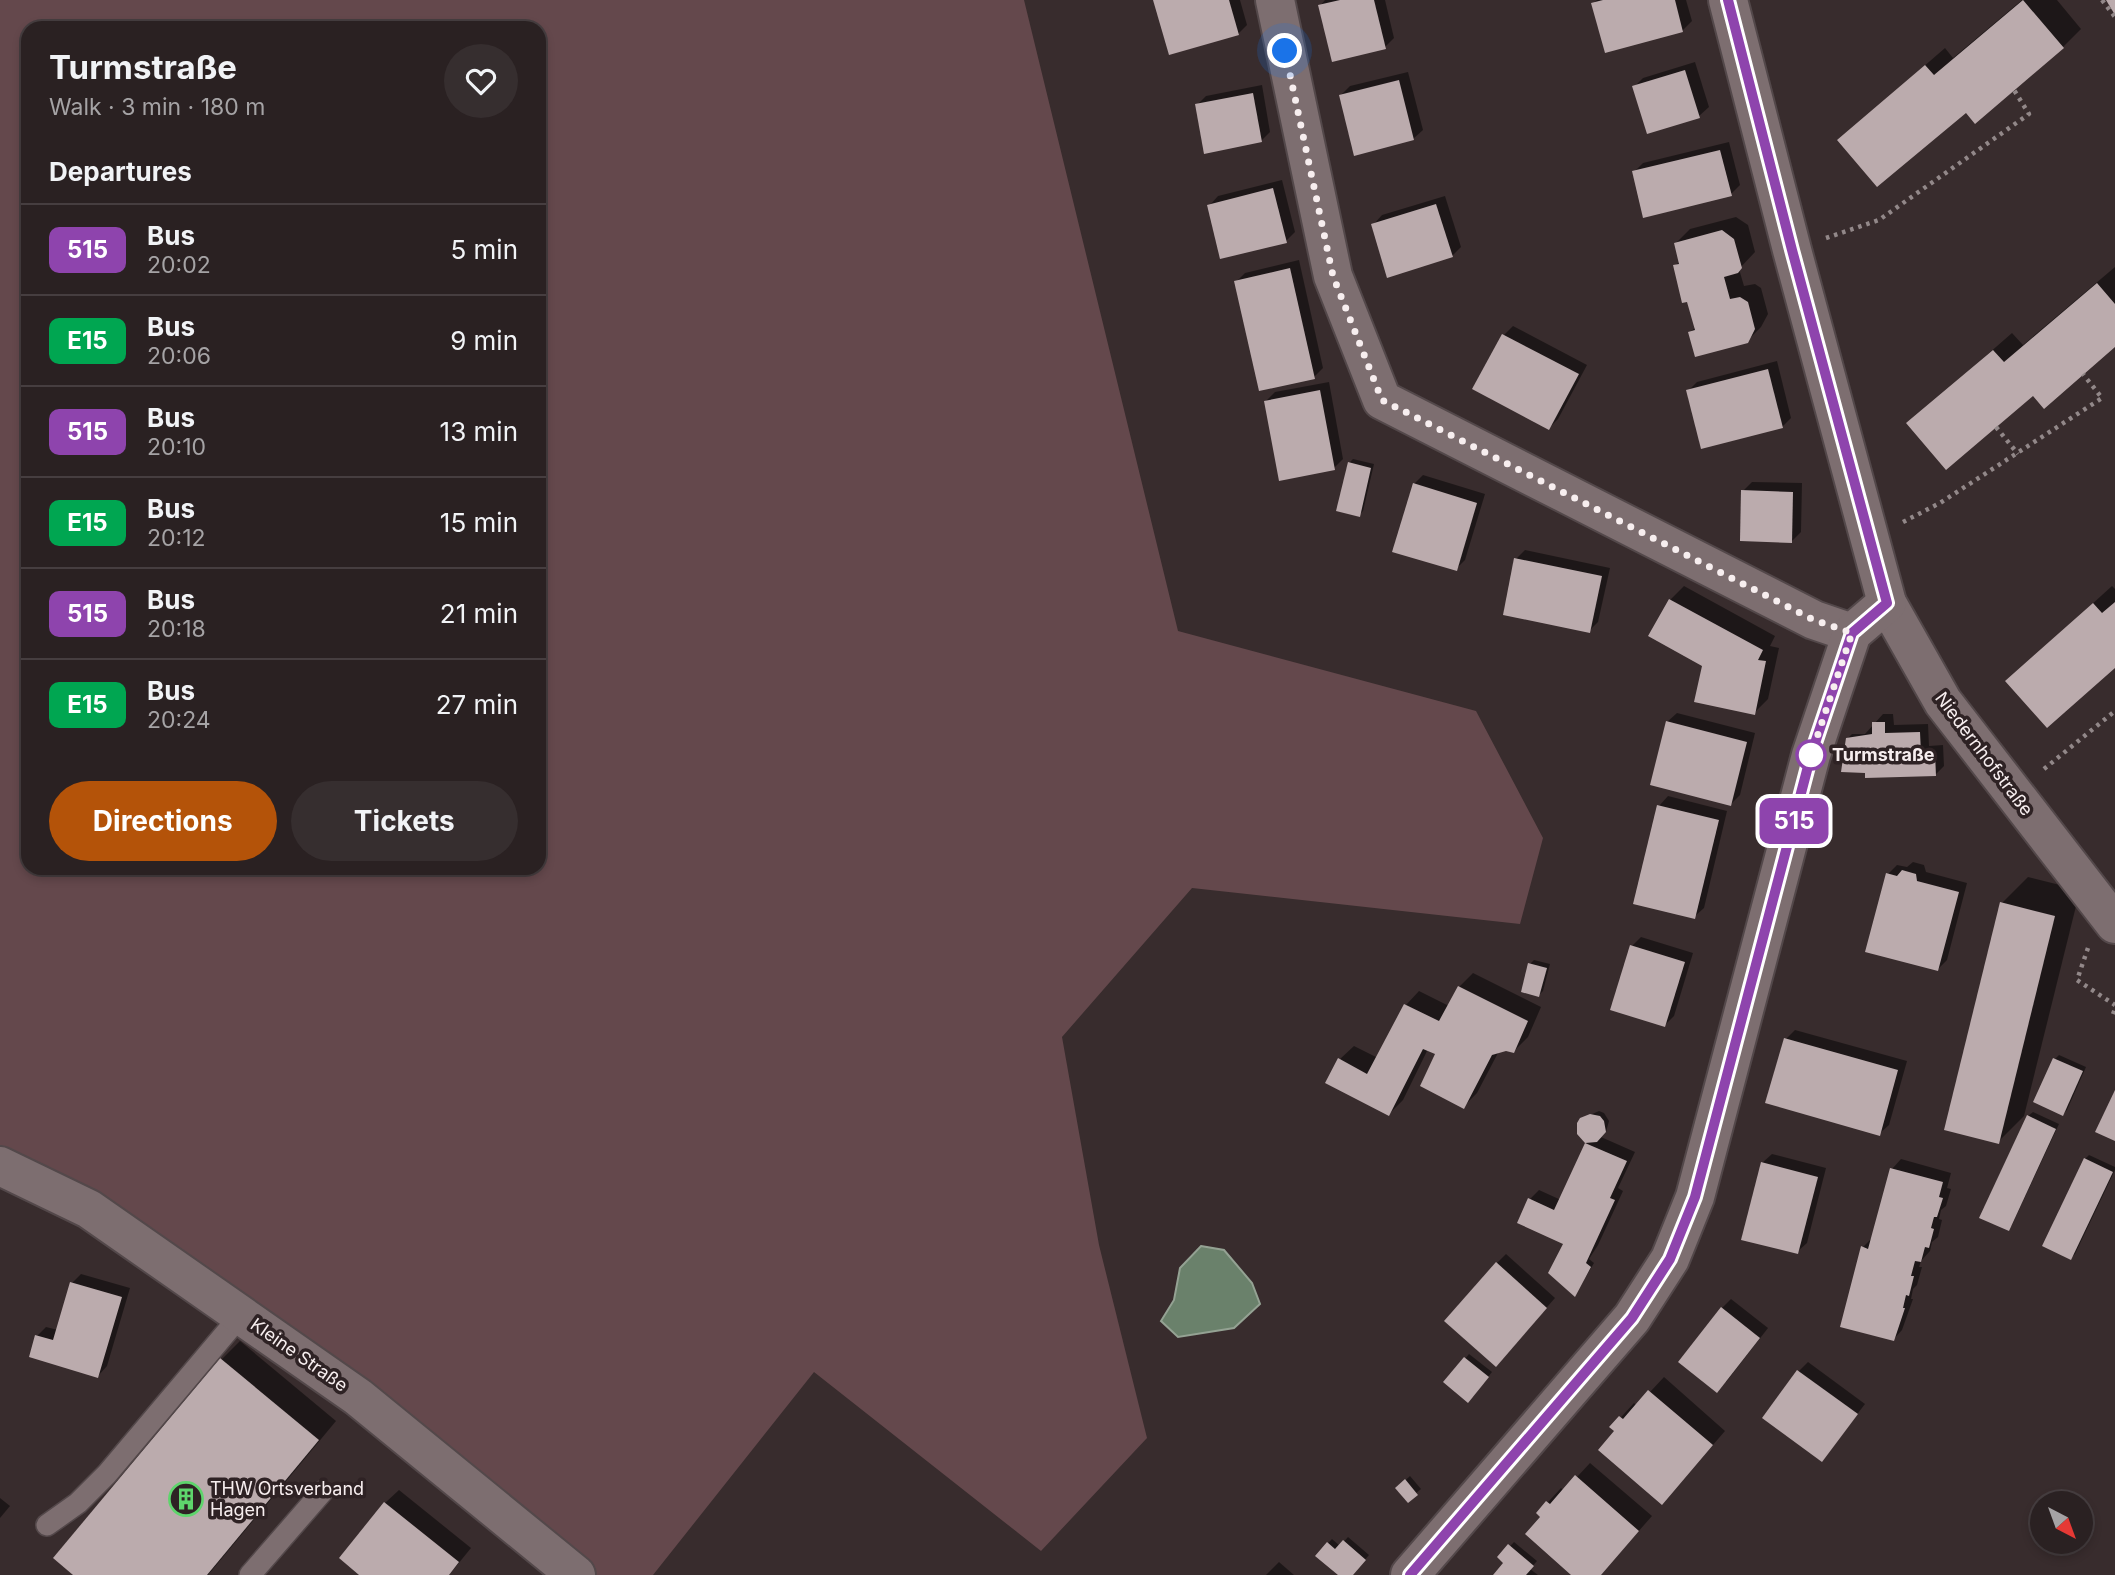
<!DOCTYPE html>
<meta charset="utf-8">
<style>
body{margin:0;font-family:Inter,sans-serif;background:#362e2f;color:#f1f3f6;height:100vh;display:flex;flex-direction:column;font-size:26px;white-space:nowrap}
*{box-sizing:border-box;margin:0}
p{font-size:23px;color:#a5a3a5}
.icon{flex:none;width:38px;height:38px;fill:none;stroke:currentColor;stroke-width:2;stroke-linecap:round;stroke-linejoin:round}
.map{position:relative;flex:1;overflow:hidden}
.side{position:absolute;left:21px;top:21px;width:525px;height:854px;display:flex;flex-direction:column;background:#2a2122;border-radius:21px;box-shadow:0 4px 10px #0003,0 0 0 2px #463e40}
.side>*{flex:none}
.badge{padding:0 14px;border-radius:10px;font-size:24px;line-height:46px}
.needle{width:46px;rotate:139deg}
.buttons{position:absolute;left:2030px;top:1491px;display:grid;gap:14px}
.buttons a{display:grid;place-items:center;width:63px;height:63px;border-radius:50%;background:#2a2122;box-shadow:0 4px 10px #0003,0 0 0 2px #463e40;font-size:35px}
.you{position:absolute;width:35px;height:35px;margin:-18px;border:5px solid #fff;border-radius:50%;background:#1a73e8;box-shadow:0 0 0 10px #1a73e833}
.map>.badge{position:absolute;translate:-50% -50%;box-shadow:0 0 0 4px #fff}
h2{padding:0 28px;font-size:26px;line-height:63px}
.round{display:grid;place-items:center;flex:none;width:74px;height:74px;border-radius:37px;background:#362e2f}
.summary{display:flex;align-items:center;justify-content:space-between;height:119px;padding:0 28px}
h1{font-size:33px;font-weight:700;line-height:52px}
.primary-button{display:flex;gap:14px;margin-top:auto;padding:14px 28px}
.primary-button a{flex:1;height:80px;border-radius:42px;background:#b45309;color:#fff;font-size:28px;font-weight:700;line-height:80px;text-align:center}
.primary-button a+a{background:#362e2f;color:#f1f3f6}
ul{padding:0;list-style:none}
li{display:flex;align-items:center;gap:21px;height:91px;padding:0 28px;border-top:2px solid #463e40}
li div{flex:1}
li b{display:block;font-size:26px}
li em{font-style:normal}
li .badge{min-width:77px;font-weight:700;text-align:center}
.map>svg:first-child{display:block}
</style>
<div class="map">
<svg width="2115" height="1575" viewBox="0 0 2115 1575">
<rect width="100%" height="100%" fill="#382c2d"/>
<path fill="#64484c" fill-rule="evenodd" d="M0 0H1024L1178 631 1476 711 1543 838 1520 924 1192 888 1062 1037 1099 1245 1147 1438 1041 1551 814 1372 653 1575H576L0 1166ZM28 28H539V868H28Z"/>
<polygon fill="#6a816b" stroke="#94a293" stroke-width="2" points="1201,1246 1224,1250 1252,1283 1260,1304 1234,1328 1178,1337 1161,1321 1174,1300 1180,1268"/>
<g fill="#0007">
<polygon points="1155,0 1240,0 1247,25 1238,34"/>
<polygon points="1325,0 1385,0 1394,38 1385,47 1320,6"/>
<polygon points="1597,0 1686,0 1692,21 1683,30 1606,51 1593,4"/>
<polygon points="2022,0 2057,0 2081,29 2063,47 1839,140 1945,48 1953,58"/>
<polygon points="1695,62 1709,107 1699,116 1648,132 1634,87 1643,78"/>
<polygon points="1408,72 1423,130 1413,139 1341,95 1350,86"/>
<polygon points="1262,85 1270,132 1261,141 1197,105 1206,96"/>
<polygon points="1729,142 1740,185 1731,194 1634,172 1643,163"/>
<polygon points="1282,180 1295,232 1286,241 1209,206 1218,196"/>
<polygon points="539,186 548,187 539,253"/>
<polygon points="1445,196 1461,247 1452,256 1373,225 1382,215"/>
<polygon points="1736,217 1748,225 1755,252 1739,269 1744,286 1755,284 1761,288 1768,314 1761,327 1747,341 1690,332 1696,327 1689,300 1675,266 1680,261 1676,243 1690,229"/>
<polygon points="1299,260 1323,368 1314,377 1236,282 1245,273"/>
<polygon points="2115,267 2115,345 2033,393 1909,423 2012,333 2023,345"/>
<polygon points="1513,326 1587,365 1558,419 1549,428 1474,388 1504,335"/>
<polygon points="1777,361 1791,418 1782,427 1688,391 1697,382"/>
<polygon points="1329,382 1343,459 1334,468 1265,402 1275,392"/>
<polygon points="1353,459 1374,464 1363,511 1359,515 1349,463"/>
<polygon points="1423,475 1485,494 1465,560 1456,569 1414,484"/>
<polygon points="1752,482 1802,483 1801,532 1792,541 1743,491"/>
<polygon points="1525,550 1610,568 1598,622 1589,631 1516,559"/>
<polygon points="1684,586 1775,636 1770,646 1779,648 1768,699 1754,713 1704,665 1670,600"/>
<polygon points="2112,586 2115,589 2115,665 2007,681"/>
<polygon points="1677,713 1755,733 1740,795 1731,804 1667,722"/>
<polygon points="1883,714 1893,714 1894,725 1928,724 1929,746 1943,745 1944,766 1935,775 1866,771 1848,738 1852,734 1865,734"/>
<polygon points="1668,796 1727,811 1704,908 1694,917 1659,806"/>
<polygon points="1913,862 1924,865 1926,872 1967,883 1947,960 1938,969 1888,874 1897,865 1907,867"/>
<polygon points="2028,877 2080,890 2024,1116 1998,1142 2002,903"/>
<polygon points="1641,937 1693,953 1674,1016 1665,1025 1632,946"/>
<polygon points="1534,960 1550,964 1543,991 1539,995 1530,964"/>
<polygon points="1473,973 1541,1007 1528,1037 1514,1051 1499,1051 1477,1093 1463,1107 1437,1054 1428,1049 1403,1100 1389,1114 1340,1059 1354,1046 1378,1058 1406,1005 1419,991 1449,1006 1459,987"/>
<polygon points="1795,1030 1907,1061 1889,1125 1879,1134 1786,1039"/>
<polygon points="2059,1055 2086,1067 2067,1110 2063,1114 2055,1059"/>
<polygon points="1599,1111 1604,1113 1609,1121 1606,1132 1601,1137 1635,1152 1618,1188 1623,1191 1598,1245 1589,1259 1594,1263 1578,1290 1565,1243 1530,1199 1539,1190 1561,1200 1587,1142 1581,1119"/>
<polygon points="2033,1112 2059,1124 2012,1225 2008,1229 2028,1116"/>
<polygon points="1772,1154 1826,1168 1807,1243 1797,1252 1762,1163"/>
<polygon points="2089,1155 2115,1167 2115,1170 2075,1254 2071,1258 2085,1159"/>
<polygon points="1901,1159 1951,1173 1947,1188 1951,1189 1946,1206 1941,1210 1939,1219 1942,1220 1938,1237 1932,1242 1930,1251 1921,1261 1919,1267 1922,1267 1917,1285 1913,1289 1911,1299 1913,1299 1902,1330 1893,1340 1863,1247 1872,1238 1892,1169"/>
<polygon points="1506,1254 1555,1298 1505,1355 1497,1263"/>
<polygon points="81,1274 130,1288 107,1366 98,1376 37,1336 46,1327 58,1330 72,1283"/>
<polygon points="1731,1299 1768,1328 1726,1382 1722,1308"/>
<polygon points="240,1341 336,1421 208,1575 76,1575 56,1558 222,1359"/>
<polygon points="1469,1354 1492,1372 1472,1397 1446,1382"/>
<polygon points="1808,1362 1865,1404 1822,1460 1799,1371"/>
<polygon points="1664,1377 1725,1431 1675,1489 1612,1427 1634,1403 1637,1406"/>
<polygon points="1590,1463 1652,1516 1600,1575 1574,1575 1543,1516 1538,1513 1561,1488 1564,1491"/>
<polygon points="1410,1476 1421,1489 1408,1500 1397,1488"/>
<polygon points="399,1490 471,1548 449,1575 362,1575 385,1503"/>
<polygon points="0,1498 10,1506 0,1518"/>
<polygon points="1348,1537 1369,1555 1352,1575 1341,1575 1317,1555 1332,1539 1340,1546"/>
<polygon points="1514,1542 1537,1561 1530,1569 1538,1575 1495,1575 1506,1563 1500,1557"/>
<polygon points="1279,1562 1294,1575 1266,1575"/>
</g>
<g fill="#bbabad">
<polygon points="1153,0 1229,0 1239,35 1169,55"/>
<polygon points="1340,0 1374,0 1386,49 1332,62 1318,5"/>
<polygon points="1603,0 1675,0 1683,32 1605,53 1591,3"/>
<polygon points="2023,0 2064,48 1975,124 1966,113 1877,187 1837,140 1925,65 1934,75"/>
<polygon points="2106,0 2115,0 2115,15"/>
<polygon points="1685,70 1700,118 1647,134 1632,86"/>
<polygon points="1399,80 1414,140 1354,156 1339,95"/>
<polygon points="1253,93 1262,142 1204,154 1195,104"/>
<polygon points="1720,150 1732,196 1643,218 1632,171"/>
<polygon points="1273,188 1287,243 1220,259 1207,205"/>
<polygon points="1436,204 1453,257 1387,278 1371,224"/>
<polygon points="1722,230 1734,239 1742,268 1738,273 1724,277 1730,299 1740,297 1748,302 1755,329 1748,343 1695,357 1688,332 1695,330 1687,302 1682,303 1673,265 1679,264 1674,243"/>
<polygon points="1290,268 1315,379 1259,391 1234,281"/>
<polygon points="2097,283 2115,304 2115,347 2044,409 2033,396 1946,470 1906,423 1993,350 2004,362"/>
<polygon points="1502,334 1579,374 1549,430 1472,389"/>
<polygon points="1768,369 1783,428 1701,449 1686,390"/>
<polygon points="1320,390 1335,470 1279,481 1264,401"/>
<polygon points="1348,462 1371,468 1360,517 1336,511"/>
<polygon points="1413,483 1477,503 1457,571 1392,552"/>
<polygon points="1741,490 1793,492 1792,543 1740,541"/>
<polygon points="1514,558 1602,576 1590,633 1503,615"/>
<polygon points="1669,599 1763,650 1758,660 1766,661 1755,715 1694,702 1702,666 1648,636"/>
<polygon points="2115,602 2115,668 2047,728 2005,681 2093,603 2102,613"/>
<polygon points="1666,721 1747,742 1731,806 1650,785"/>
<polygon points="1872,722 1885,722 1885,733 1920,732 1921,754 1935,753 1936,776 1865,778 1865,773 1841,772 1846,738 1872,734"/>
<polygon points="1657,805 1719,820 1695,919 1633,904"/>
<polygon points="1902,870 1916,874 1917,881 1959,892 1938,971 1865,952 1886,873 1897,876"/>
<polygon points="2000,902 2055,916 1999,1144 1944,1130"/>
<polygon points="1630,945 1685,962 1665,1027 1610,1010"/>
<polygon points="1528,963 1547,968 1539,997 1521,992"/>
<polygon points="1458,986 1528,1021 1514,1053 1506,1051 1492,1055 1464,1109 1420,1086 1435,1054 1423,1049 1389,1116 1325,1083 1338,1058 1367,1074 1404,1004 1439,1021"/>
<polygon points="1784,1038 1898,1070 1880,1136 1765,1103"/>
<polygon points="2053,1058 2083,1071 2063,1116 2033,1102"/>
<polygon points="2115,1090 2115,1141 2095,1132"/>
<polygon points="1590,1114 1600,1116 1604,1121 1606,1132 1597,1142 1585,1143 1627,1161 1610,1198 1615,1200 1586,1263 1591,1267 1575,1297 1548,1273 1563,1244 1517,1223 1528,1198 1554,1210 1585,1143 1577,1134 1577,1123 1580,1118"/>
<polygon points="2027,1115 2056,1129 2009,1231 1979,1218"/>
<polygon points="2084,1158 2113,1172 2071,1260 2042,1246"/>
<polygon points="1761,1162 1818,1177 1798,1254 1741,1240"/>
<polygon points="1890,1168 1943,1182 1939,1197 1943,1198 1937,1217 1934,1217 1931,1228 1934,1229 1929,1248 1925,1247 1921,1262 1915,1261 1911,1276 1914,1276 1909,1296 1906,1295 1903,1308 1905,1308 1894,1341 1840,1327 1861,1246 1868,1249"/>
<polygon points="1496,1262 1547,1308 1496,1367 1444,1321"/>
<polygon points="70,1282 122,1297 98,1378 29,1357 35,1335 53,1340"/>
<polygon points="1721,1307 1760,1338 1717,1393 1678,1362"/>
<polygon points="1464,1357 1489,1377 1468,1403 1443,1382"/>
<polygon points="220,1358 319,1440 207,1575 73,1575 53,1558"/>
<polygon points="1797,1370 1858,1414 1822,1462 1762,1418"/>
<polygon points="1648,1390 1713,1445 1662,1505 1598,1450 1614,1431 1609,1427 1619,1416 1623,1419"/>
<polygon points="1575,1475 1639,1531 1601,1575 1571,1575 1525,1534 1540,1517 1536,1513 1546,1501 1550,1504"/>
<polygon points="1405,1479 1418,1495 1408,1503 1395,1488"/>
<polygon points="384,1502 459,1562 449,1575 359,1575 339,1558"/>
<polygon points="1343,1540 1366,1560 1353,1575 1338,1575 1315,1556 1327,1542 1335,1549"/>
<polygon points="1508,1544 1534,1566 1526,1575 1493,1575 1503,1563 1497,1557"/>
</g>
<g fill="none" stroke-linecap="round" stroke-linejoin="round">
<g stroke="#53484a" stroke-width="24">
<g id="service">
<polyline points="47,1525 78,1503 107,1474 241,1315"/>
<polyline points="250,1575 322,1492"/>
</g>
</g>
<g stroke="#53484a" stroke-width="42">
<g id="minor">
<polyline points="1275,0 1333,276 1382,400 1814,620 1852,633"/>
<polyline points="1728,0 1792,250 1887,603 1943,702 2115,924"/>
<polyline points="0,1166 89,1209 358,1397 576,1575"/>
<polyline points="1410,1575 1632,1318 1670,1259 1695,1197 1811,755 1852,633 1887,603"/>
</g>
</g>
<g stroke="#928889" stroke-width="4.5" stroke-dasharray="3.5 5" stroke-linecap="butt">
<polyline points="2102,0 2115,17"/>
<polyline points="1826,238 1879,220 2029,114 2014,90"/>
<polyline points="1996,427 2018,454"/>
<polyline points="1903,522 1940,503 2102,398 2083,374"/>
<polyline points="2044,769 2115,711"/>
<polyline points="2088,948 2077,980 2115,1005"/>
<polyline points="2113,1014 2115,1009"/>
</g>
<use href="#service" stroke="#7d6e70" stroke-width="21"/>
<use href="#minor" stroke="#7d6e70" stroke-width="38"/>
</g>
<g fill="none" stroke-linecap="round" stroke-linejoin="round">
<g stroke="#fff" stroke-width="16">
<polyline id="line" points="1410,1575 1632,1318 1670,1259 1695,1197 1811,755 1852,633 1887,603 1792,250 1728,0"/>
</g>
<use href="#line" stroke="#8e44ad" stroke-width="10"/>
<polyline stroke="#f7eeef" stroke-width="7" stroke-dasharray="0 12.6" points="1285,51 1333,276 1382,400 1814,620 1852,633 1811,755"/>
</g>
<defs>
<g id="building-ring" transform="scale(1.75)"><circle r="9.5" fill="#2e2224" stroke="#5ed56c" stroke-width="1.5"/><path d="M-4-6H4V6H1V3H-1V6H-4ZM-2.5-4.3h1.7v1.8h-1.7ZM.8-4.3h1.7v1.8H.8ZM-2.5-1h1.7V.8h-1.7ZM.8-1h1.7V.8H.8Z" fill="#5ed56c"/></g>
</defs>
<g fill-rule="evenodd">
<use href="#building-ring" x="186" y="1499"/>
</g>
<circle fill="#fff" stroke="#8e44ad" stroke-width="3.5" cx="1811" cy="755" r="14"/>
<g text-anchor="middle" stroke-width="7" stroke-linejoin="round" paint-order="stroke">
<g font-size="18" fill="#f7eeef" stroke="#2e2224">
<text transform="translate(1984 754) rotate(53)" y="6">Niedernhofstraße</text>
<text transform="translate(299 1355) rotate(35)" y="6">Kleine Straße</text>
</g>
<g font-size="18" font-weight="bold" fill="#f7eeef" stroke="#2e2224" text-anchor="start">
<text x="1832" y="761">Turmstraße</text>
</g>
<g font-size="18" fill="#f7eeef" stroke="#2e2224" text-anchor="start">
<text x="210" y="1495">THW Ortsverband<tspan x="210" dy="21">Hagen</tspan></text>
</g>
</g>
</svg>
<div class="buttons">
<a><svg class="needle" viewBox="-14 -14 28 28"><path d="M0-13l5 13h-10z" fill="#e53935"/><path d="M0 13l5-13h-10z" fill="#a5a3a5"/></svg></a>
</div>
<div class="you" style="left:1285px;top:51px"></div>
<b class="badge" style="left:1794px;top:821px;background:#8e44ad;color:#fff">515</b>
<section class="side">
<div class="summary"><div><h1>Turmstraße</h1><p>Walk · 3 min · 180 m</p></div><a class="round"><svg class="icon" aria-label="heart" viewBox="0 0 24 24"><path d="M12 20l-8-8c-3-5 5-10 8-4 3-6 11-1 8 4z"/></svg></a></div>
<h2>Departures</h2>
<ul>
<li><span class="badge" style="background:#8e44ad;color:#fff">515</span><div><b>Bus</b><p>20:02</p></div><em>5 min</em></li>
<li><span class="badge" style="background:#00a651;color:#fff">E15</span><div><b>Bus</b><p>20:06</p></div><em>9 min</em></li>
<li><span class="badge" style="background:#8e44ad;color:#fff">515</span><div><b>Bus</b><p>20:10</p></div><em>13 min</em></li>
<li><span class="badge" style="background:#00a651;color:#fff">E15</span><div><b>Bus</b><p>20:12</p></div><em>15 min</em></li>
<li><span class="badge" style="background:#8e44ad;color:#fff">515</span><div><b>Bus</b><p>20:18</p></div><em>21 min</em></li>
<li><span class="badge" style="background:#00a651;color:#fff">E15</span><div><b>Bus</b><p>20:24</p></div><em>27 min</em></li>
</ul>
<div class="primary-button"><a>Directions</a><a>Tickets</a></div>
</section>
</div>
